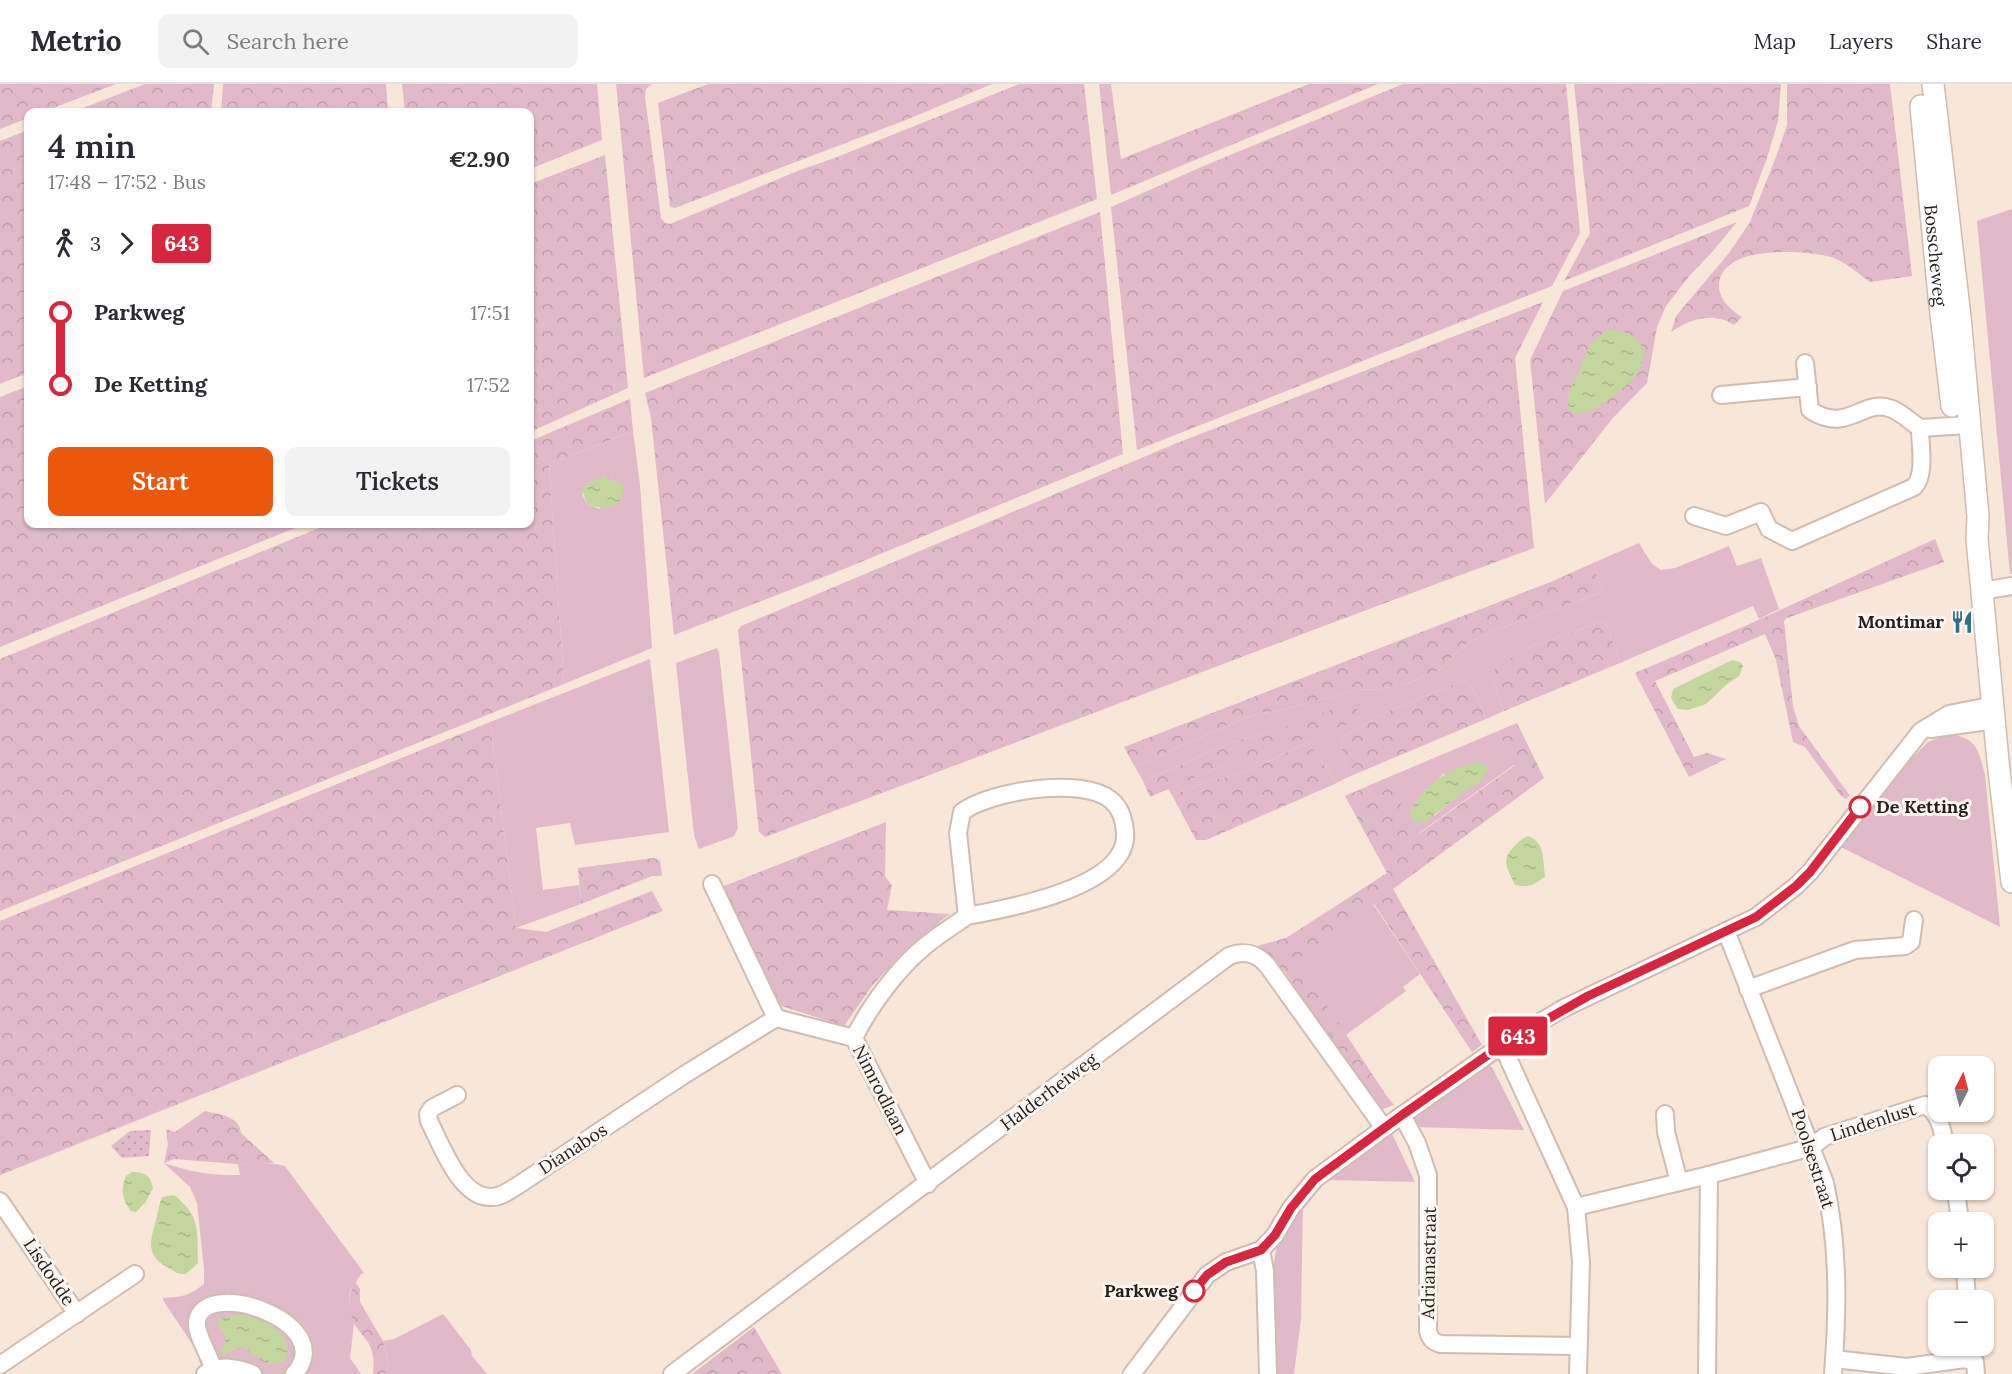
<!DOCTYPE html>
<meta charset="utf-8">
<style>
body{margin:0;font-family:Lora,serif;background:#f2f2f3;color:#2b2b33;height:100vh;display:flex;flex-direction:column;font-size:22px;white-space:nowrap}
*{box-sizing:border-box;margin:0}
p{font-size:20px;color:#7c7c81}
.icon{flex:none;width:33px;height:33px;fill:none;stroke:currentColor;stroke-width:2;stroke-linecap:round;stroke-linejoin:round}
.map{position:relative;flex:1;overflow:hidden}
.details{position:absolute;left:24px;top:24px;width:510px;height:420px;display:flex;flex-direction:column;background:#fff;border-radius:12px;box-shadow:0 2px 4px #0004}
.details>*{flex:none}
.badge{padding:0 12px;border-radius:4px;font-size:21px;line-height:39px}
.needle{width:39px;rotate:6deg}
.fabs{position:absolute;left:1928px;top:972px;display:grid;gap:12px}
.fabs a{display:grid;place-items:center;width:66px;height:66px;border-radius:12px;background:#fff;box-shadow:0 2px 4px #0004;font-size:30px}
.map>.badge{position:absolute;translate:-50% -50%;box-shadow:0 0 0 3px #fff}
.legs{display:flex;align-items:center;gap:9px;height:66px;padding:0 24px;font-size:20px}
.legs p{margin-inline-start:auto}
.headline{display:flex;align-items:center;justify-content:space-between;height:102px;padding:0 24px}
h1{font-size:33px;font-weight:600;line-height:45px}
.primary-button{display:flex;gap:12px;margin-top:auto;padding:12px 24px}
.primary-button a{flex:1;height:69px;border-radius:12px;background:#ea580c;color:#fff;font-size:24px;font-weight:600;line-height:69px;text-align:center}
.primary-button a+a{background:#f2f2f3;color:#2b2b33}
ul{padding:0 24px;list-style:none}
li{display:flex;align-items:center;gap:21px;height:72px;font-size:22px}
li i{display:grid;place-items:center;width:9px;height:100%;margin:0 8px;background:currentColor}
li i::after{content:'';width:15px;height:15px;margin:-8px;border:4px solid;border-radius:50%;background:#fff}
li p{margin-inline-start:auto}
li:first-child i{background:linear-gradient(#0000 50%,currentColor 0)}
li:last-child i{background:linear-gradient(currentColor 50%,#0000 0)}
header{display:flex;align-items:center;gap:36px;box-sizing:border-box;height:84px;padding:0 30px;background:#fff;border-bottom:2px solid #e1e1e2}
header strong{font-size:28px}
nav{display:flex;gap:33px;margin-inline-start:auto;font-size:21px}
.search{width:420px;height:54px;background:#f2f2f3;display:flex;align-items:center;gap:15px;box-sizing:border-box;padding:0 21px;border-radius:12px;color:#7c7c81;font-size:22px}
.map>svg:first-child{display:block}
</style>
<header>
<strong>Metrio</strong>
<div class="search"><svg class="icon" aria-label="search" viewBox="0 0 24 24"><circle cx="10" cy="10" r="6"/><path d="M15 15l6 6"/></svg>Search here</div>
<nav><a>Map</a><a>Layers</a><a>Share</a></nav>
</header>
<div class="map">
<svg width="2012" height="1290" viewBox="0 0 2012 1290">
<defs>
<pattern id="forest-crowns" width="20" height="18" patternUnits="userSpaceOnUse" patternTransform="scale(1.5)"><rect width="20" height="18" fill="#e0bac9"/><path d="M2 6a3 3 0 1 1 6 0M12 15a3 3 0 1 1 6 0" fill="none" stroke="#c09fac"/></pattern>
<pattern id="park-dots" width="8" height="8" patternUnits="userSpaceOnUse" patternTransform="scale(1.5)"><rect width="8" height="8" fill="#e0bac9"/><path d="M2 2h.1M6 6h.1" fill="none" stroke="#c09fac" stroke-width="1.8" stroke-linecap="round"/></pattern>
<pattern id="water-ripples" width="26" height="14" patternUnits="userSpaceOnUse" patternTransform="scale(1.5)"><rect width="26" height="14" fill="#c2d69d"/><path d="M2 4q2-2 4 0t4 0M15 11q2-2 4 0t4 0" fill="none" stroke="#a7b787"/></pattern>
</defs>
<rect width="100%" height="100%" fill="#f8e6d8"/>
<g fill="#e0bac9" fill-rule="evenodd">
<polygon points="2012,125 2012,490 2010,490 1977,137"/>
<path d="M633 347 640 401 652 564 564 600 549 380ZM607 392 600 425 587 420 582 410 586 400Z"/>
<polygon points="1639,459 1652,480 1661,486 1675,484 1729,462 1737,482 1761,474 1779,525 1759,535 1753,522 1620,579 1607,542 1601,538 1527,564 1491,594 1504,627 1486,635 1470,599 1462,597 1389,627 1346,651 1341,662 1347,682 1346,694 1337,699 1308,658 1246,688 1210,697 1175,710 1173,713 1168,705 1222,682 1277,646 1236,657 1143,697 1135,683 1233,639 1259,629 1278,627 1356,606 1381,605 1412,598 1439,586 1463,562 1495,546 1603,508 1593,479"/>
<polygon points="717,564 719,568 738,744 734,752 699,765 694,751 676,579"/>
<polygon points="650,575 669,748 575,761 570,739 536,744 543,806 579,801 581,820 516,844 490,638"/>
<path d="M1498 647 1514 681 1419 749 1384 695ZM1444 689 1454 715 1434 732 1414 720Z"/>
<path d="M1950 650C1977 654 1979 667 1985 691L2000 843 1839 762 1903 683 1928 658Z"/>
<polygon points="1373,820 1420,890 1403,903 1406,907 1346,951 1296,876"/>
<polygon points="1488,981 1492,983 1524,1046 1412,1043 1413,1036"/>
<polygon points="1392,1050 1415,1098 1328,1096"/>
<path d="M164 1079C190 1088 213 1092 240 1091L238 1080C254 1082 269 1077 285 1082L364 1189 361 1190 350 1207 349 1219 354 1239 350 1274 361 1290H212L163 1216V1214C182 1213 189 1212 204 1200V1185L197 1119 190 1103Z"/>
<path d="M1303 1114 1301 1235 1294 1290H1274C1273 1250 1266 1170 1286 1137 1291 1129 1297 1122 1303 1114Z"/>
<polygon points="443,1230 471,1266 472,1272 487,1290 385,1290 389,1282 383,1257 394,1255"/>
</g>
<g fill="url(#forest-crowns)">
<polygon points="0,0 116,0 43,28 28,28 28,34 0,45"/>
<polygon points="145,0 214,0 211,28 73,28"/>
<polygon points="223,0 386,0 388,28 221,28"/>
<polygon points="402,0 597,0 602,56 530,85 530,28 405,28"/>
<polygon points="616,0 652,0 646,5 645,13 661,134 665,139 670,140 800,86 832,75 1019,0 1084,0 1097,115 644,294"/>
<polygon points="708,0 992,0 906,36 675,124 670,123 658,19"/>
<polygon points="1099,0 1111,0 1121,75 1309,0 1378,0 1111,111"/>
<polygon points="1403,0 1566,0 1580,149 1552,202 1137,366 1111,123 1206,81"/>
<polygon points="1574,0 1781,0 1778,37 1767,74 1749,122 1564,197 1590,149"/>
<path d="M1787 0H1890L1912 192 1870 198C1856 188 1844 176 1827 172 1799 166 1721 161 1719 201 1719 216 1731 226 1742 233L1734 241C1714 227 1689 235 1671 248L1676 232 1729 169 1750 138 1776 73 1787 41Z"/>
<polygon points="28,46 28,289 0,300 0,57"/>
<polygon points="605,71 628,304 530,348 530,100"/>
<polygon points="1100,128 1123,370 839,487 674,551 651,334 645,309"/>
<polygon points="1737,138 1713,167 1691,190 1666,222 1657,243 1647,299 1612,335 1545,420 1530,276 1563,207"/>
<path d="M1543 218 1515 274 1534 464C1277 558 1022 657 765 753L759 748 738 546 741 542 1177 359Z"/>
<polygon points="28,302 28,440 305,440 0,563 0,313"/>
<polygon points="630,315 633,347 549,380 564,600 0,827 0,575 329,440 530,440 530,357"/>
<polygon points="1935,455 1944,478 1787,534 1784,537 1793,622 1799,642 1850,712 1846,715 1841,712 1805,663 1793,658 1776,576 1765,550 1655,597 1694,673 1707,669 1726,675 1689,693 1635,589 1745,542"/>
<polygon points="1593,479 1603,508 1495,546 1463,562 1439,586 1412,598 1381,605 1356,606 1278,627 1259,629 1233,639 1135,683 1124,663 1553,497"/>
<polygon points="1601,538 1607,542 1620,579 1504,627 1491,594 1495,585 1527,564"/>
<polygon points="1462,597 1470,599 1486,635 1346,694 1347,682 1341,662 1346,651 1389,627"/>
<polygon points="1354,622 1358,626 1358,633 1348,640 1222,682 1150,713 1143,697 1236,657 1277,646 1336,624"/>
<polygon points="490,638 516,844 546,848 652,807 663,827 0,1091 0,837"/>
<polygon points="1517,639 1544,694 1393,805 1482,961 1472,968 1374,820 1297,876 1386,1011 1394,1021 1377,1027 1285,888 1257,862 1286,854 1387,789 1345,712 1384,695 1420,749 1514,682 1498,647"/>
<polygon points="1308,658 1337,699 1206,756 1196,756 1173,713 1175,710 1210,697 1246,688"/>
<polygon points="886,738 885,792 892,802 887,826 949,830 898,874 872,902 844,942 775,920 719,804"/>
<polygon points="654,774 660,777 662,792 652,792 581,820 578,784"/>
<path d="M205 1027C219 1031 239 1031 241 1049L274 1079 248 1081 174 1075 164 1079 168 1061 166 1045 175 1048Z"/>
<path d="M355 1198 360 1205V1218L383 1257 389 1282 385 1290H373C374 1280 374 1271 370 1262 366 1254 358 1247 354 1239 348 1226 347 1211 355 1198Z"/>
<polygon points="754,1243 782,1290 692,1290"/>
</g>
<polygon fill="url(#park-dots)" points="151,1046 149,1072 122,1074 111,1062 130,1047"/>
<g fill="url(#water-ripples)">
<path d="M1608 246C1630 246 1650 256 1641 282 1635 297 1611 315 1598 323 1584 331 1563 336 1569 311 1571 301 1578 291 1582 281 1584 275 1587 266 1591 260 1595 254 1603 250 1608 246Z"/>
<path d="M606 392 623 402C625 426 604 427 587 420L582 406 586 400Z"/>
<polygon points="1732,576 1740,578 1743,582 1739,592 1726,601 1706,620 1688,626 1678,625 1671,614 1673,605"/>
<path d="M1479 678 1491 683 1478 699 1454 715 1424 739 1413 737 1409 729C1424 702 1448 683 1479 678Z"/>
<path d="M1528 752C1545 758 1543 776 1545 792 1535 801 1528 804 1515 801 1509 786 1500 778 1512 765 1517 759 1521 755 1528 752Z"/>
<path d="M132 1088C145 1088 150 1091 153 1104L145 1119 136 1128 131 1127C122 1116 120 1105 126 1092Z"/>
<path d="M174 1111C201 1132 197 1147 198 1179L186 1190C178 1190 175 1188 169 1184 145 1172 150 1157 156 1136 158 1128 159 1121 162 1113Z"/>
<path d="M241 1231C259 1234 290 1245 287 1269 287 1273 285 1278 280 1279 261 1284 252 1265 243 1264 236 1264 227 1270 221 1272L220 1270 226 1253 217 1241 218 1235Z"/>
</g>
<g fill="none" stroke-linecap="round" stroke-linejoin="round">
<g stroke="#cebdb0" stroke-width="20">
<g id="minor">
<path d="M1805 279 1810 326C1849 351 1862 313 1892 325 1902 329 1911 338 1920 344"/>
<polyline points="1721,311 1808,303"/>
<path d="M1694 432 1726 442 1761 428 1769 445 1792 457 1914 403C1926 391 1920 361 1920 344L1968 341"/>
<polyline points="1982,507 2012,502"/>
<polyline points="1931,645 1995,636"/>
<polyline points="712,800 776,934 854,954 928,1100"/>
<path d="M1726 847 1825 1099C1839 1162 1838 1226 1833 1290"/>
<polyline points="1748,905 1855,866 1905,862 1911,858 1914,836"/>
<path d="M854 954C869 923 898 884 925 862 938 851 953 842 967 832L958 749 962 728C990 707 1082 692 1111 716 1121 724 1124 736 1125 748 1130 803 1006 825 967 832"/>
<polyline points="1502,961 1576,1123 1581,1178 1578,1290"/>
<path d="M457 1011 432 1024 428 1030 429 1037C441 1060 460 1114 491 1113 501 1113 509 1107 517 1102L684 991 776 934"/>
<polyline points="1665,1030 1666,1048 1679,1098"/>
<path d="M1402 1031 1417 1059 1428 1091V1247C1430 1255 1433 1258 1441 1260L1578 1262"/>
<polyline points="1956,1106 1960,1138"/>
<polyline points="0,1117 77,1230"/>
<path d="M1576 1123 1709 1091 1812 1063 1824 1053 1925 1021C1940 1030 1942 1045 1945 1060"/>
<polyline points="1261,1166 1265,1187 1268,1290"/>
<polyline points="1965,1184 1967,1216"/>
<polyline points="1965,1262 1965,1275 1975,1278 1976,1290"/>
<polyline points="1834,1275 1907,1283 1965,1275"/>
<polyline points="0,1281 135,1190"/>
<path d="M213 1285C210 1271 195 1250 197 1237 204 1192 341 1239 294 1290"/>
<path d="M205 1290C219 1280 238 1283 253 1290"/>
<path d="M672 1290 1229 872C1245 866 1256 869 1267 881L1384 1044"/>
<polyline points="1132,1290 1207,1191 1226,1178 1261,1166 1275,1151 1291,1124 1315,1095 1384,1044 1502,961 1562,925 1756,833 1796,802 1810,788 1921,647 1949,630 1994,621"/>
<polyline points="1707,1290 1709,1091"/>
</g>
</g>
<g stroke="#cebdb0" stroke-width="24">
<g id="major">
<polyline points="1933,0 1960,233 1978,432 1977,455 1998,677 2012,798"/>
<path id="s1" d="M1921 22 1939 213 1952 322"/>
</g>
</g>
<use href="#minor" stroke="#fff" stroke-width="16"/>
<use href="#major" stroke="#fff" stroke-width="21"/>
</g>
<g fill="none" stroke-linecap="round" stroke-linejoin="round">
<g stroke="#fff" stroke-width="14">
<polyline id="line-1" points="1194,1207 1207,1191 1226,1178 1261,1166 1275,1151 1291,1124 1315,1095 1402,1031 1502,961 1588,912 1756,833 1796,802 1810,788 1860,723"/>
</g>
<use href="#line-1" stroke="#d7263d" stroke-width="9"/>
</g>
<defs>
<g id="restaurant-bare" transform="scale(1.8)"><path d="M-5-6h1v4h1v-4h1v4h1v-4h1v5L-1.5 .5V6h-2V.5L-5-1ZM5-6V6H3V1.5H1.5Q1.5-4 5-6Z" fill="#307184" stroke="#fcf5f0" stroke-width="2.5" paint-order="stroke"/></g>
</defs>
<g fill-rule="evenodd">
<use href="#restaurant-bare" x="1962" y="538"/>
</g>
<g fill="#fff" stroke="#d7263d" stroke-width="3">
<circle cx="1860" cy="723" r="10"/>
<circle cx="1194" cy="1207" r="10"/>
</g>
<g text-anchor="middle" stroke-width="6" stroke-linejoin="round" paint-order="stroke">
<g font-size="18" fill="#261f1a" stroke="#fcf5f0">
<text dy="6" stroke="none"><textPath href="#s1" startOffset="150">Bosscheweg</textPath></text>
<text transform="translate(880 1006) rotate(63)" y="6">Nimrodlaan</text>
<text transform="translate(1049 1008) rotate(-37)" y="6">Halderheiweg</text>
<text transform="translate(1873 1038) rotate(-18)" y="6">Lindenlust</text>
<text transform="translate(573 1065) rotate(-33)" y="6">Dianabos</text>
<text transform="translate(1813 1075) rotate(72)" y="6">Poolsestraat</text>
<text transform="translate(1429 1179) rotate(-89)" y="6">Adrianastraat</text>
<text transform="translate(49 1188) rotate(56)" y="6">Lisdodde</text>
</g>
<g font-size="18" font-weight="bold" fill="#261f1a" stroke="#fcf5f0" text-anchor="end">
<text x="1944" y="544">Montimar</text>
</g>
<g font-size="18" font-weight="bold" fill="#261f1a" stroke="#fcf5f0" text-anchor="start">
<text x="1876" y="729">De Ketting</text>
<text x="1178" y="1213" text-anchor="end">Parkweg</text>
</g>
</g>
</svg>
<div class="fabs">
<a><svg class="needle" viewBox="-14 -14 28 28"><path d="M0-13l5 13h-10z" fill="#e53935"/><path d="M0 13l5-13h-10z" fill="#7c7c81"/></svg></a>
<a><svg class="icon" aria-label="locate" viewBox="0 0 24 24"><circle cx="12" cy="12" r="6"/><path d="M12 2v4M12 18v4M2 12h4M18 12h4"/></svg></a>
<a>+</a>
<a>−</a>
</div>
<b class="badge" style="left:1518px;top:952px;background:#d7263d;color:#fff">643</b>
<section class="details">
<div class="headline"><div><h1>4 min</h1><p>17:48 – 17:52 · Bus</p></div><b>€2.90</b></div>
<div class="legs"><svg class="icon" aria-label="walk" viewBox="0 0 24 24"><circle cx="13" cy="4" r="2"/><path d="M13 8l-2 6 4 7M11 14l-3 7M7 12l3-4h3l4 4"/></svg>3<svg class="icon" aria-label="forward" viewBox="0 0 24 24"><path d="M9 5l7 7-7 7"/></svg><b class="badge" style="background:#d7263d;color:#fff">643</b></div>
<ul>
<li><i style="color:#d7263d"></i><b>Parkweg</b><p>17:51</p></li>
<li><i style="color:#d7263d"></i><b>De Ketting</b><p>17:52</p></li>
</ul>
<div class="primary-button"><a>Start</a><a>Tickets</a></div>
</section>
</div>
